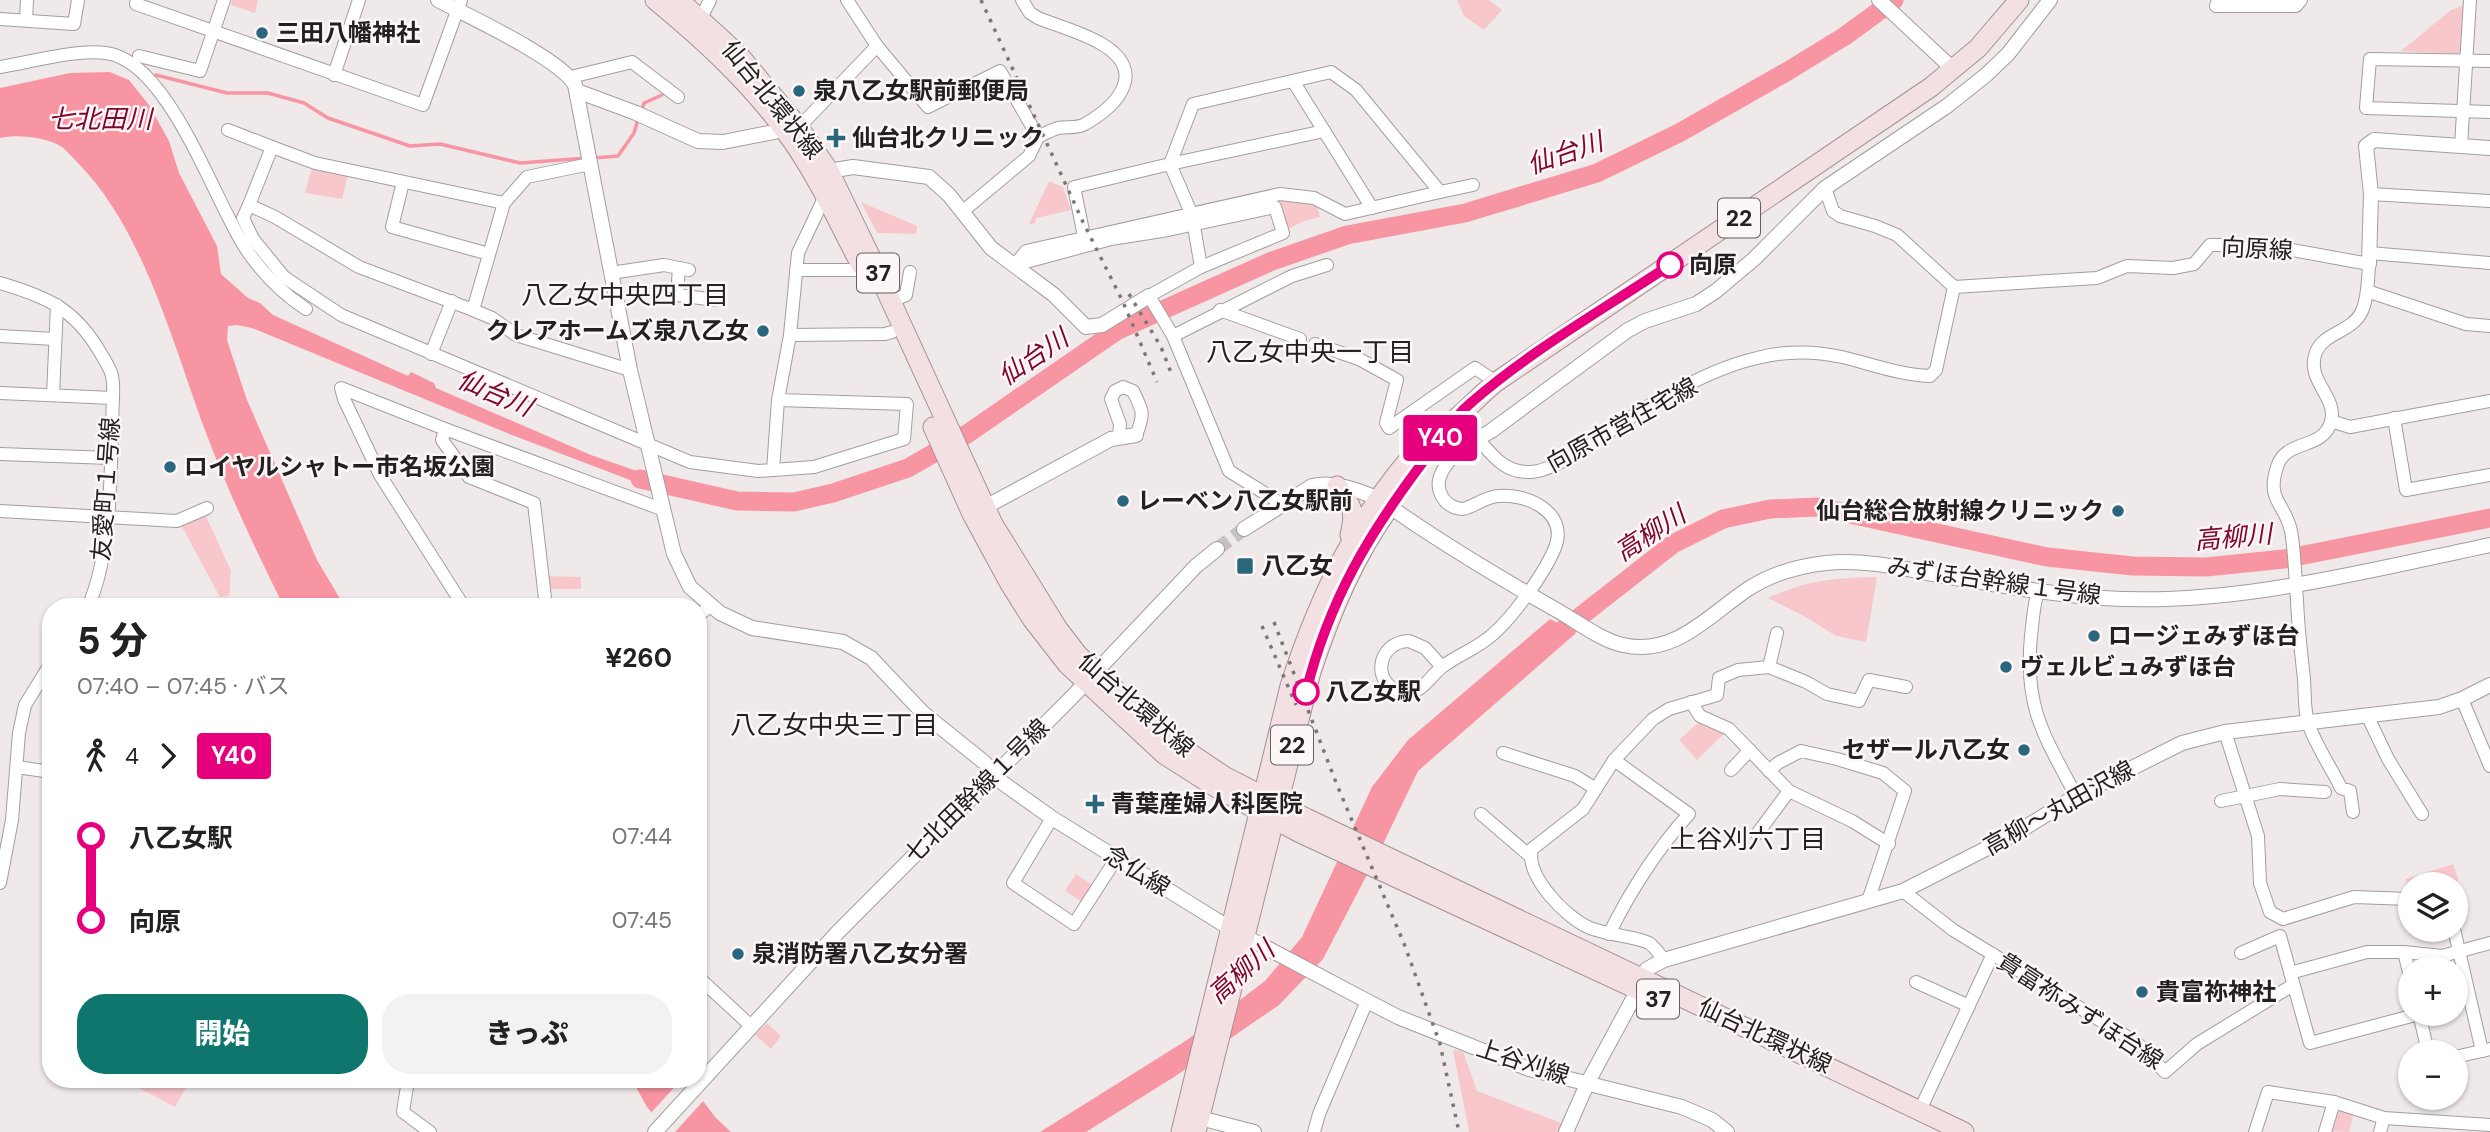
<!DOCTYPE html>
<html lang="ja">
<meta charset="utf-8">
<style>
body{margin:0;font-family:"DM Sans","Noto Sans JP",sans-serif;background:#f2f2f2;color:#222;height:100vh;display:flex;flex-direction:column;font-size:26px;white-space:nowrap}
*{box-sizing:border-box;margin:0}
p{font-size:23px;color:#767676}
.icon{flex:none;width:38px;height:38px;fill:none;stroke:currentColor;stroke-width:2;stroke-linecap:round;stroke-linejoin:round}
.map{position:relative;flex:1;overflow:hidden}
.details{position:absolute;left:42px;top:598px;width:665px;height:490px;display:flex;flex-direction:column;background:#fff;border-radius:28px;box-shadow:0 2px 5px #0004}
.details>*{flex:none}
.badge{padding:0 14px;border-radius:5px;font-size:24px;line-height:46px}
.buttons{position:absolute;left:2398px;top:872px;display:grid;gap:14px}
.buttons a{display:grid;place-items:center;width:70px;height:70px;border-radius:50%;background:#fff;box-shadow:0 2px 5px #0004;font-size:35px}
.map>.badge{position:absolute;translate:-50% -50%;box-shadow:0 0 0 4px #fff}
.legs{display:flex;align-items:center;gap:10px;height:77px;padding:0 35px;font-size:23px}
.legs p{margin-inline-start:auto}
.head{display:flex;align-items:center;justify-content:space-between;height:119px;padding:0 35px}
h1{font-size:38px;font-weight:800;line-height:52px}
.cta{display:flex;gap:14px;margin-top:auto;padding:14px 35px}
.cta a{flex:1;height:80px;border-radius:28px;background:#0f766e;color:#fff;font-size:28px;font-weight:800;line-height:80px;text-align:center}
.cta a+a{background:#f2f2f2;color:#222}
ul{padding:0 35px;list-style:none}
li{display:flex;align-items:center;gap:24px;height:84px;font-size:26px}
li i{display:grid;place-items:center;width:10px;height:100%;margin:0 9px;background:currentColor}
li i::after{content:'';width:18px;height:18px;margin:-9px;border:5px solid;border-radius:50%;background:#fff}
li p{margin-inline-start:auto}
li:first-child i{background:linear-gradient(#0000 50%,currentColor 0)}
li:last-child i{background:linear-gradient(currentColor 50%,#0000 0)}
.map>svg:first-child{display:block}
</style>
<div class="map">
<svg width="2490" height="1132" viewBox="0 0 2490 1132">
<rect width="100%" height="100%" fill="#efe9ea"/>
<g fill="#f7c7cc">
<polygon points="232,0 258,0 255,13 231,5"/>
<polygon points="1457,0 1489,0 1502,10 1484,30 1464,16"/>
<polygon points="2465,5 2464,49 2459,54 2401,51 2451,10"/>
<polygon points="312,167 348,175 342,199 305,193"/>
<polygon points="1049,181 1063,187 1071,210 1036,218 1035,223 1029,224"/>
<polygon points="1285,199 1317,205 1320,217 1305,221 1285,230 1277,201"/>
<polygon points="861,202 917,226 916,234 877,233"/>
<polygon points="205,514 231,571 229,596 220,597 181,525"/>
<polygon points="547,576 581,577 581,589 548,589"/>
<path d="M1877 577 1866 642 1836 636 1811 620 1768 598C1810 580 1831 578 1877 577Z"/>
<polygon points="1698,723 1724,734 1697,760 1679,740"/>
<polygon points="2453,864 2458,878 2457,892 2455,892 2455,884 2410,884 2410,893 2408,893 2406,879"/>
<polygon points="1076,874 1093,885 1082,902 1065,891"/>
<polygon points="767,1023 781,1036 771,1049 755,1035"/>
<polygon points="1453,1050 1463,1052 1477,1091 1564,1124 1561,1132 1469,1132"/>
<polygon points="124,1080 190,1080 175,1107"/>
<polygon points="2335,1107 2354,1113 2349,1132 2328,1131"/>
</g>
<g fill="#f895a3">
<path d="M110 72 129 80 149 105 169 141 179 173 217 246 221 274 248 298 260 303 273 315 408 376 411 372 434 383 436 388 591 455 648 475 651 488 507 433 252 328 237 325 228 326 227 340 247 400 317 560 345 607H284C257 552 230 496 208 438 174 349 145 230 77 162 72 157 67 151 62 147 47 137 17 134 0 138V88L70 73Z"/>
<polygon points="1550,619 1576,633 1418,771 1385,840 1323,959 1279,1005 1174,1077 1086,1132 1040,1132 1187,1040 1265,981 1302,937 1372,787 1408,740"/>
<polygon points="632,1080 687,1080 716,1118 731,1132 668,1132 647,1107"/>
</g>
<polygon fill="#efe9ea" points="681,1080 692,1080 706,1098 675,1132 663,1132 649,1115"/>
<g fill="none" stroke-linecap="round" stroke-linejoin="round">
<g stroke="#f895a3" stroke-width="3.5">
<polyline points="156,75 227,93 268,93 304,103 328,118 410,146 440,144 520,163 587,158"/>
<polyline points="641,112 644,103 662,95"/>
<polyline points="594,158 618,156 634,133 638,119"/>
</g>
<g stroke="#f895a3" stroke-width="19">
<polyline points="640,479 737,501 794,502 833,493 908,468 967,434 1118,330 1272,261 1347,235 1465,213 1597,173 1679,133 1788,71 1845,36 1894,0"/>
<polyline points="1545,644 1673,544 1723,519 1770,509 1818,507 2047,557 2133,566 2206,567 2284,559 2490,518"/>
</g>
<polyline stroke="#c6c1c2" stroke-width="14" stroke-dasharray="14 7" stroke-linecap="butt" points="1217,549 1244,529"/>
<g stroke="#a39e9e" stroke-width="14">
<g id="minor">
<polyline points="137,0 136,4 423,105 461,0"/>
<polyline points="847,0 877,46 928,107 1000,71 1038,137 1029,156 962,212"/>
<path d="M1022 0 1030 13 1038 18C1058 26 1081 32 1100 43 1148 70 1120 104 1085 124 1077 129 1067 126 1058 128 1051 130 1044 134 1038 137"/>
<polyline points="2218,0 2216,6 2296,6 2301,0"/>
<polyline points="701,18 710,0"/>
<polyline points="0,19 74,24 78,0"/>
<polyline points="26,20 27,0"/>
<polyline points="139,56 200,71 224,0"/>
<polyline points="2490,61 2370,59 2366,108 2490,112"/>
<path d="M0 67C32 62 75 49 106 53 169 61 214 201 246 249 262 273 282 293 306 309"/>
<polyline points="334,75 359,0"/>
<polyline points="571,77 632,62 678,97"/>
<polyline points="1293,81 1372,208"/>
<polyline points="792,127 806,120 877,46"/>
<polyline points="228,130 272,147"/>
<polyline points="2461,146 2470,0"/>
<polyline points="590,164 527,177 504,203 473,310 492,318 516,335 630,370"/>
<polyline points="403,182 392,227 489,254"/>
<path d="M1825 188 1833 211 1840 216 1875 226 1897 235 1954 287 2097 278 2127 266 2173 268 2194 264 2210 245H2265L2369 264C2368 279 2368 297 2362 311 2353 332 2324 332 2316 352 2305 381 2338 396 2331 422 2322 451 2286 438 2277 467 2266 501 2285 503 2291 531 2295 553 2295 577 2297 600 2298 626 2301 653 2304 679 2305 693 2304 709 2308 722 2313 741 2332 769 2341 788L2350 791 2353 812"/>
<polyline points="1440,192 1473,185"/>
<polyline points="2371,194 2490,201"/>
<polyline points="249,205 243,218 253,239 284,277 341,315 690,462 758,471 773,470"/>
<polyline points="1084,236 1074,187 1170,164 1324,131"/>
<polyline points="2369,253 2490,263"/>
<polyline points="1015,265 1111,239 1168,230 1275,207 1283,233 1201,267"/>
<polyline points="1014,266 1026,251 1280,194 1314,198 1345,214 1440,192 1356,90 1331,72 1193,104 1170,164 1192,215 1201,267 1149,296 1173,336 1229,471 1274,499 1280,505"/>
<polyline points="679,268 677,295 715,300"/>
<polyline points="796,270 864,270"/>
<polyline points="611,273 664,265 689,270"/>
<path d="M0 283C47 297 74 308 100 352 112 372 114 374 113 398"/>
<polyline points="2367,291 2466,324 2490,326"/>
<polyline points="892,301 906,295 910,272"/>
<polyline points="473,310 359,267 275,217 249,205 272,147 315,163 504,203"/>
<polyline points="1220,310 1300,339"/>
<polyline points="790,335 885,334 892,332"/>
<polyline points="0,336 55,339"/>
<polyline points="1173,336 1292,276 1327,265"/>
<polyline points="1315,344 1359,359 1397,380 1386,423 1389,428 1475,368 1496,382"/>
<polyline points="431,354 452,301"/>
<path d="M0 393 113 398C110 463 114 548 88 607"/>
<polyline points="53,395 57,305"/>
<polyline points="778,400 907,404 904,439 814,467 773,470 778,400 790,335 798,253 825,196"/>
<polyline points="2394,418 2406,490 2490,475"/>
<polyline points="2331,421 2350,427 2490,401"/>
<polyline points="445,429 442,440 469,477 534,503 546,607"/>
<path d="M1119 437 1120 424 1111 399 1115 391 1123 387 1133 391C1143 411 1145 414 1136 435"/>
<path d="M1478 439C1493 456 1505 473 1530 472 1559 472 1618 424 1645 408 1677 389 1721 366 1757 358 1784 351 1815 351 1842 357 1871 364 1900 375 1930 376L1936 370 1954 287"/>
<polyline points="0,454 110,458"/>
<polyline points="0,511 177,521 207,508"/>
<path d="M2038 592C2033 606 2033 621 2031 636 2024 708 2044 735 2076 796"/>
<polyline points="464,607 380,475 344,399 341,388 445,429 664,510"/>
<polyline points="698,616 711,605"/>
<path d="M1442 667 1425 648 1409 641C1375 642 1371 688 1404 692 1422 695 1429 677 1442 667 1456 656 1473 650 1487 639 1510 622 1546 572 1556 545 1567 511 1525 493 1498 496 1485 497 1475 506 1463 509 1444 508 1433 489 1442 472 1446 463 1454 456 1460 449"/>
<polyline points="1769,667 1777,633"/>
<polyline points="2462,699 2490,766"/>
<polyline points="1691,702 1700,716 1729,729 1789,791 1852,821 1889,844"/>
<polyline points="2368,717 2388,759 2422,814"/>
<polyline points="2225,732 2258,836 2260,883 2270,912 2283,919 2354,897 2410,899"/>
<polyline points="1503,753 1575,776 1596,789"/>
<polyline points="17,767 51,772"/>
<polyline points="1731,770 1750,750"/>
<polyline points="1769,771 1778,763 1801,751 1837,759 1883,773 1905,791 1868,901"/>
<polyline points="2221,801 2280,789 2325,792"/>
<polyline points="1481,814 1530,856"/>
<polyline points="1052,818 1013,883 1074,924 1116,859"/>
<polyline points="1757,834 1789,791"/>
<polyline points="0,883 12,820 19,733 25,705 51,663"/>
<polyline points="1903,891 1953,930 2137,1043 2165,1072 2197,1044 2293,985"/>
<polyline points="2454,929 2482,1051"/>
<path d="M1609 934C1630 892 1657 849 1689 814L1614 760"/>
<polyline points="2404,952 2410,976"/>
<polyline points="2241,953 2280,936 2310,1043 2419,1014"/>
<path d="M1664 960C1660 955 1655 947 1649 943 1635 936 1607 935 1590 928 1566 918 1525 876 1532 849L1583 809 1614 760 1653 719 1669 709 1717 695 1719 678 1738 670 1769 667 1806 682 1827 694 1859 701 1869 680 1906 687"/>
<polyline points="2290,973 2367,952 2404,952 2442,956 2490,943"/>
<polyline points="698,977 751,1026"/>
<polyline points="1916,982 1969,1006"/>
<polyline points="2419,1013 2428,1052"/>
<polyline points="2455,1057 2490,1049"/>
<polyline points="408,1080 403,1112 430,1132"/>
<polyline points="2334,1102 2384,1118 2490,1125"/>
<polyline points="1920,1110 1993,954"/>
<polyline points="1314,1132 1319,1114 1367,1001"/>
<polyline points="2255,1132 2268,1092 2334,1102 2325,1132"/>
<polyline points="2380,1132 2384,1118"/>
</g>
</g>
<g stroke="#a39e9e" stroke-width="16">
<g id="tertiary">
<path d="M438 0C468 16 561 59 575 85L630 370 674 554 690 587 720 613 752 628 843 642 871 658 923 713 985 763 1000 781 1052 818 1231 929 1367 1001 1398 1017 1529 1069 1682 1107 1712 1120 1727 1132"/>
<polyline points="1879,0 1954,70"/>
<polyline points="577,91 636,113 698,141 723,142 784,130"/>
<polyline points="829,171 853,167 929,177 949,195 991,248 1054,295 1086,327 1102,325 1149,296"/>
<polyline points="2369,264 2371,194 2366,146 2374,140 2490,148"/>
<polyline points="1460,449 1491,431 1628,330 1645,321 1696,304 1716,291 1754,259 1825,188 1947,106 1986,75 2008,54 2050,0"/>
<polyline points="978,511 1111,439 1136,435"/>
<path d="M1244 529 1312 486C1334 481 1358 490 1379 499 1436 540 1498 577 1560 612 1579 623 1601 640 1623 645 1675 657 1710 614 1748 589 1771 574 1799 566 1826 563 1864 559 1901 568 1938 575 1993 584 2047 594 2103 598 2231 607 2365 571 2490 545"/>
<polyline points="1200,1118 1254,1132"/>
<polyline points="655,1132 837,933 1072,697 1196,566 1217,549"/>
<polyline points="1566,1132 1588,1082 1633,999 1641,978 1647,969 1664,960 1903,891 2013,835 2076,796 2182,743 2225,732 2439,707 2462,699 2490,685"/>
</g>
</g>
<g stroke="#a59092" stroke-width="21">
<g id="primary">
<path d="M655 0C706 42 756 88 793 142 820 181 839 224 861 265"/>
<polyline points="679,0 739,55 798,126 829,171 873,262 993,524 1058,629 1078,655 1169,739 1224,776 1306,818 1964,1132"/>
<polyline points="933,427 972,514 1010,584 1032,619 1067,664 1165,755 1220,790 1300,833 1647,994"/>
<path d="M1337 486C1352 506 1356 510 1350 535"/>
<path d="M1181 1132 1290 686C1319 596 1360 510 1426 440 1432 433 1441 430 1448 425 1465 412 1479 396 1496 382L1931 87 1978 48 2019 0"/>
<path d="M1196 1132 1311 672C1331 612 1354 556 1391 505"/>
</g>
</g>
<use href="#minor" stroke="#fff" stroke-width="12"/>
<use href="#tertiary" stroke="#fff" stroke-width="14"/>
<use href="#primary" stroke="#f3e0e2" stroke-width="19"/>
<g stroke="#7a7777" stroke-width="3.5" stroke-dasharray="3.5 7" stroke-linecap="butt">
<polyline points="981,0 1083,222 1123,302 1157,382"/>
<polyline points="1129,294 1161,347 1172,375"/>
<polyline points="1274,622 1337,785 1405,946 1440,1044 1459,1132"/>
<polyline points="1262,626 1296,705"/>
</g>
</g>
<g fill="none" stroke-linecap="round" stroke-linejoin="round">
<g stroke="#fff" stroke-width="16">
<path id="line-1" d="M1306 692C1329 600 1369 533 1426 458 1442 438 1453 417 1473 401 1533 349 1604 309 1670 265"/>
</g>
<use href="#line-1" stroke="#e6007e" stroke-width="10"/>
</g>
<g fill="#2a667e" stroke="#fcf6f7" stroke-width="2.5">
<circle cx="262" cy="33" r="7"/>
<circle cx="799" cy="91" r="7"/>
<path d="M832.5 127.5h7v7h7v7h-7v7h-7v-7h-7v-7h7z"/>
<circle cx="763" cy="331" r="7"/>
<circle cx="170" cy="467" r="7"/>
<circle cx="1123" cy="501" r="7"/>
<circle cx="2118" cy="511" r="7"/>
<rect x="1236" y="557" width="18" height="18" rx="3.5"/>
<circle cx="2094" cy="636" r="7"/>
<circle cx="2006" cy="667" r="7"/>
<circle cx="2024" cy="750" r="7"/>
<path d="M1091.5 793.5h7v7h7v7h-7v7h-7v-7h-7v-7h7z"/>
<circle cx="738" cy="954" r="7"/>
<circle cx="2142" cy="992" r="7"/>
</g>
<g fill="#fff" stroke="#e6007e" stroke-width="3.5">
<circle cx="1670" cy="265" r="12"/>
<circle cx="1306" cy="692" r="12"/>
</g>
<g text-anchor="middle" stroke-width="5" stroke-linejoin="round" paint-order="stroke">
<g fill="#fcf6f7" stroke="#636060" stroke-width="2">
<rect x="1718" y="198.5" width="42" height="39" rx="5"/>
<rect x="857" y="253.5" width="42" height="39" rx="5"/>
<rect x="1271" y="725.5" width="42" height="39" rx="5"/>
<rect x="1637" y="979.5" width="42" height="39" rx="5"/>
</g>
<g font-size="23" font-weight="bold" fill="#222020">
<text x="1739" y="226">22</text>
<text x="878" y="281">37</text>
<text x="1292" y="753">22</text>
<text x="1658" y="1007">37</text>
</g>
<g font-size="24" font-weight="bold" fill="#222020" stroke="#fcf6f7" text-anchor="start">
<text x="276" y="41">三田八幡神社</text>
<text x="813" y="99">泉八乙女駅前郵便局</text>
<text x="852" y="146">仙台北クリニック</text>
<text x="749" y="339" text-anchor="end">クレアホームズ泉八乙女</text>
<text x="184" y="475">ロイヤルシャトー市名坂公園</text>
<text x="1137" y="509">レーベン八乙女駅前</text>
<text x="2104" y="519" text-anchor="end">仙台総合放射線クリニック</text>
<text x="1261" y="574">八乙女</text>
<text x="2108" y="644">ロージェみずほ台</text>
<text x="2020" y="675">ヴェルビュみずほ台</text>
<text x="2010" y="758" text-anchor="end">セザール八乙女</text>
<text x="1111" y="812">青葉産婦人科医院</text>
<text x="752" y="962">泉消防署八乙女分署</text>
<text x="2156" y="1000">貴富祢神社</text>
</g>
<g font-size="24" fill="#222020" stroke="#fcf6f7">
<text transform="translate(772 100) rotate(51)" y="8">仙台北環状線</text>
<text transform="translate(2257 249) rotate(3)" y="8">向原線</text>
<text transform="translate(1622 425) rotate(-29)" y="8">向原市営住宅線</text>
<text transform="translate(106 489) rotate(-86)" y="8">友愛町１号線</text>
<text transform="translate(1994 581) rotate(8)" y="8">みずほ台幹線１号線</text>
<text transform="translate(1136 705) rotate(41)" y="8">仙台北環状線</text>
<text transform="translate(977 791) rotate(-45)" y="8">七北田幹線１号線</text>
<text transform="translate(2059 808) rotate(-29)" y="8">高柳～丸田沢線</text>
<text transform="translate(1137 871) rotate(32)" y="8">念仏線</text>
<text transform="translate(2080 1011) rotate(33)" y="8">貴富祢みずほ台線</text>
<text transform="translate(1765 1036) rotate(25)" y="8">仙台北環状線</text>
<text transform="translate(1523 1062) rotate(18)" y="8">上谷刈線</text>
</g>
<g font-size="24" font-weight="bold" fill="#222020" stroke="#fcf6f7" text-anchor="start">
<text x="1689" y="273">向原</text>
<text x="1325" y="700">八乙女駅</text>
</g>
<g font-size="26" font-style="italic" fill="#80062f" stroke="#fcf6f7">
<text x="100" y="128">七北田川</text>
<text transform="translate(1565 153) rotate(-19)" y="9">仙台川</text>
<text transform="translate(1033 357) rotate(-34)" y="9">仙台川</text>
<text transform="translate(495 393) rotate(23)" y="9">仙台川</text>
<text transform="translate(1650 533) rotate(-33)" y="9">高柳川</text>
<text transform="translate(2233 537) rotate(-5)" y="9">高柳川</text>
<text transform="translate(1241 972) rotate(-42)" y="9">高柳川</text>
</g>
<g font-size="26" fill="#222020" stroke="#fcf6f7">
<text x="625" y="304">八乙女中央四丁目</text>
<text x="1310" y="361">八乙女中央一丁目</text>
<text x="834" y="734">八乙女中央三丁目</text>
<text x="1748" y="848">上谷刈六丁目</text>
</g>
</g>
</svg>
<div class="buttons">
<a><svg class="icon" aria-label="layers" viewBox="0 0 24 24"><path d="M12 4l9 5-9 5-9-5zM3 14l9 5 9-5"/></svg></a>
<a>+</a>
<a>−</a>
</div>
<b class="badge" style="left:1440px;top:438px;background:#e6007e;color:#fff">Y40</b>
<section class="details">
<div class="head"><div><h1>5 分</h1><p>07:40 – 07:45 · バス</p></div><b>¥260</b></div>
<div class="legs"><svg class="icon" aria-label="walk" viewBox="0 0 24 24"><circle cx="13" cy="4" r="2"/><path d="M13 8l-2 6 4 7M11 14l-3 7M7 12l3-4h3l4 4"/></svg>4<svg class="icon" aria-label="forward" viewBox="0 0 24 24"><path d="M9 5l7 7-7 7"/></svg><b class="badge" style="background:#e6007e;color:#fff">Y40</b></div>
<ul>
<li><i style="color:#e6007e"></i><b>八乙女駅</b><p>07:44</p></li>
<li><i style="color:#e6007e"></i><b>向原</b><p>07:45</p></li>
</ul>
<div class="cta"><a>開始</a><a>きっぷ</a></div>
</section>
</div>
